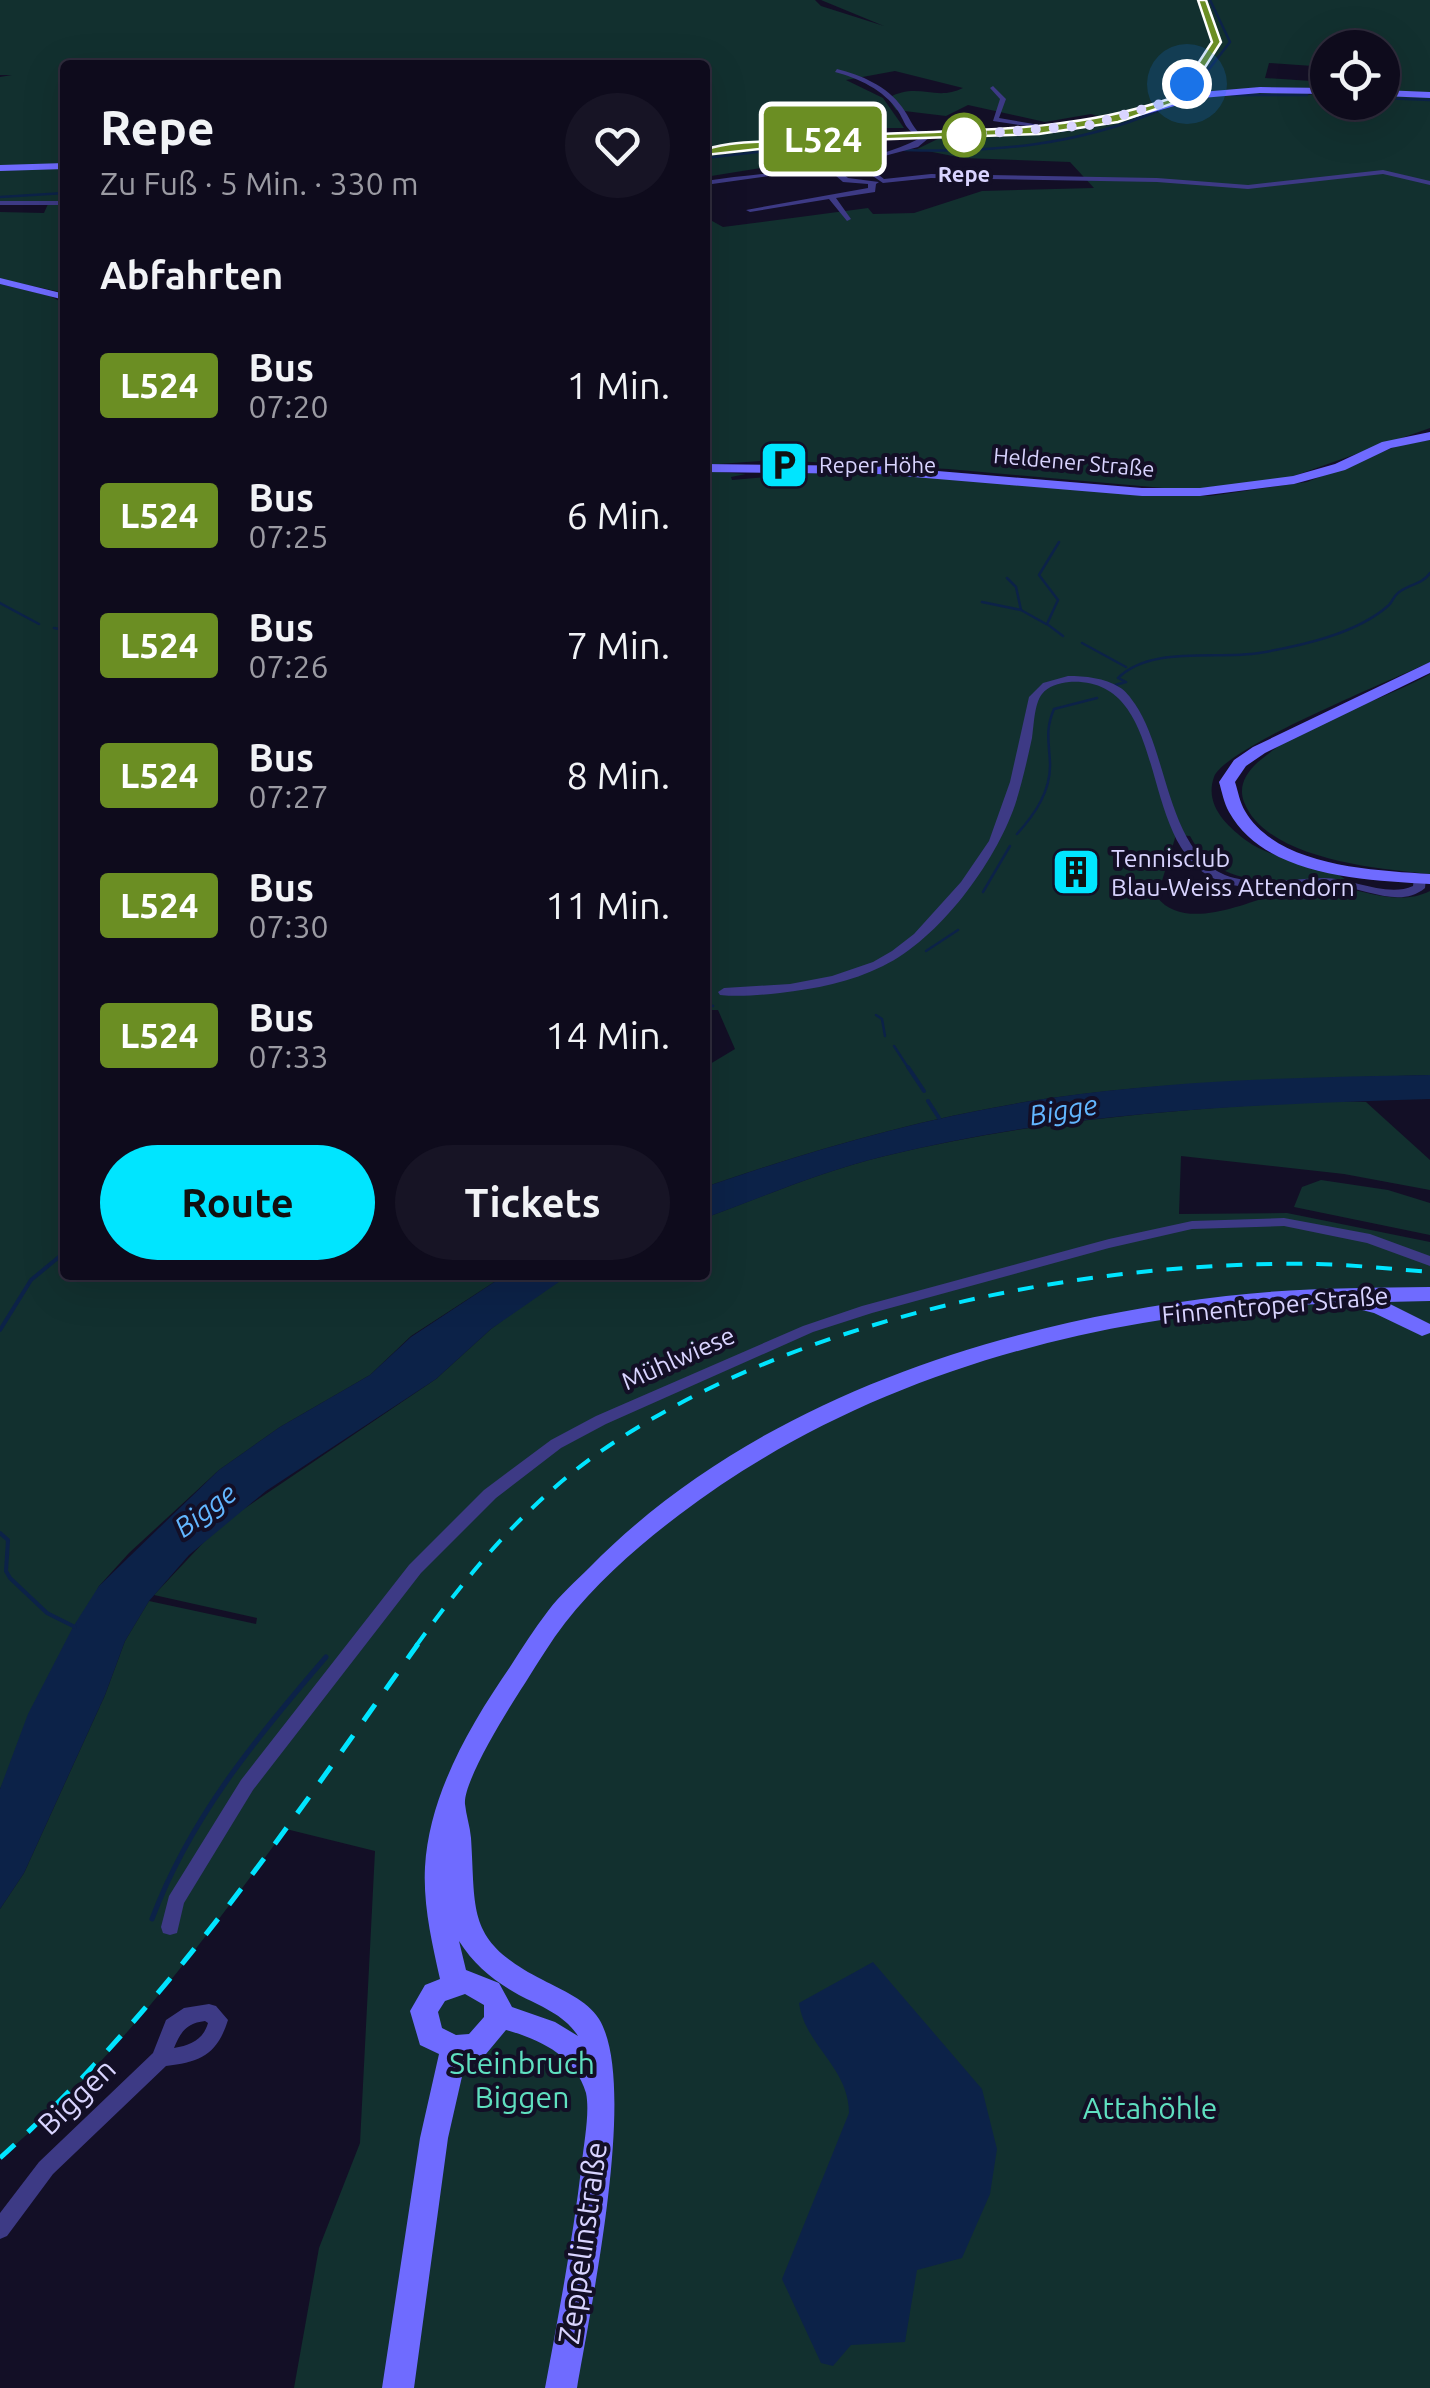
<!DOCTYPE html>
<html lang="de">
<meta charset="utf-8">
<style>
body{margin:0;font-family:Ubuntu,sans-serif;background:#171425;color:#f1f3f6;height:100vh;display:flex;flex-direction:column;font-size:38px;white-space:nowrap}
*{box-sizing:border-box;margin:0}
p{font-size:32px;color:#9b9ba3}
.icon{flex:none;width:55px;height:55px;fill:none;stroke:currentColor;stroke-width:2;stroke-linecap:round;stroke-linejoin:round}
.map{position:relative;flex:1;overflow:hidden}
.side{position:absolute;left:60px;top:60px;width:650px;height:1220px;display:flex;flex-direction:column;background:#0e0b1c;border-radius:10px;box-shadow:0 10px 40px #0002,0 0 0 2px #2e2b3b}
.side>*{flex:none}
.badge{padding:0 20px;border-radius:8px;font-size:35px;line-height:65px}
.fabs{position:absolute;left:1310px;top:30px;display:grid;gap:20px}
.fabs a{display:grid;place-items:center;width:90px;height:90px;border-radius:50%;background:#0e0b1c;box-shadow:0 10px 40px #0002,0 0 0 2px #2e2b3b;font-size:50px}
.you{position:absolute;width:50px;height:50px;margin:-25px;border:8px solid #fff;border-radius:50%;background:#1a73e8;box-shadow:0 0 0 15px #1a73e833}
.map>.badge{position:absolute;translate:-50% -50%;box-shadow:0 0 0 5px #fff}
h2{padding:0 40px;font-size:38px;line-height:90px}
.round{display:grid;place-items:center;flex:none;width:105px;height:105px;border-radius:52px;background:#171425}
.headline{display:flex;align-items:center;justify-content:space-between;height:170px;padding:0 40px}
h1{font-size:48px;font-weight:700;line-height:75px}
.button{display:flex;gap:20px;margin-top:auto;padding:20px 40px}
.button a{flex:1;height:115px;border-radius:60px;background:#00e5ff;color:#111;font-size:40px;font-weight:700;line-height:115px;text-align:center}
.button a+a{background:#171425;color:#f1f3f6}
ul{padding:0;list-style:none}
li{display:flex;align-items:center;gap:30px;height:130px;padding:0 40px}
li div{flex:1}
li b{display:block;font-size:38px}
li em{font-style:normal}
li .badge{min-width:110px;font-weight:700;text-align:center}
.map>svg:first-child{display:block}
</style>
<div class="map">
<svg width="1430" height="2388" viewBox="0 0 1430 2388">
<rect width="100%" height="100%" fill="#130f26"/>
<g fill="#12302f">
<path d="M0 0H815L821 6 884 26 821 0H1430V93L1383 92 1382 48H1328L1327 67 1269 63 1265 78 1327 82V89L1201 93 1170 98 1109 119 1091 114 1045 122 968 105 946 116 896 110 888 98C918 81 935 102 963 88L895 71 846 80 883 98 904 128H865L868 135 705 150V65H65V165L0 166V77L12 75H0Z"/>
<polygon points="1258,91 1310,92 1308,95 1327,92 1328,102 1382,102 1383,94 1430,97 1430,428 1288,478 1186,490 948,469 773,460 705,465 705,217 723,227 868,208 873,214 914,213 982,191 1094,188 1070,162 963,158 917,149 942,137 1098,126 1181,100"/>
<polygon points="870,138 878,150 837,151 833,142 836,153 795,150 767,160 773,166 705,177 705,154"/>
<polygon points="65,168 65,201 0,202 0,170"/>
<polygon points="48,204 65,204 65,293 0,279 0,212 44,213"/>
<polygon points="0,284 50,296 65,304 65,1275 505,1275 411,1336 370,1375 280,1427 219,1470 129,1553 99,1586 0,1789"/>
<path d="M1430 440V662C1393 680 1225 747 1214 777 1204 805 1227 826 1247 841 1274 861 1329 866 1345 879 1288 878 1221 896 1190 836L1176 835 1157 897C1185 934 1253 900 1287 890 1298 886 1314 886 1325 886 1361 887 1396 908 1430 891V1075C1304 1079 1176 1080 1051 1098 932 1115 818 1148 705 1187V1067L735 1049 718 1010H705V471L746 474 731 477 732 480 826 472 893 473 1149 496H1210L1307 482 1397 446Z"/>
<path d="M1430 674V874C1377 869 1266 859 1244 802 1238 786 1246 773 1258 762 1306 720 1375 705 1430 674Z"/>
<path d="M1329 1101 1366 1102 1430 1160V1190L1344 1174 1181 1156 1179 1214 1287 1213 1430 1242V2388H294L319 2248 360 2143 375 1851 286 1829C199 1947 113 2063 0 2158V1909L24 1873 105 1695 125 1641 149 1601 256 1624 257 1618 154 1595 220 1525 436 1379 491 1329 542 1291 569 1275H705V1218C765 1196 822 1171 885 1156 1032 1120 1179 1109 1329 1101Z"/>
<polygon points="1321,1180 1388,1190 1430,1203 1430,1235 1294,1207 1302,1187"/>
</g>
<g fill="#0c2248">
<path d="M1430 1075V1099C1242 1105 1070 1111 885 1156 823 1171 765 1196 705 1218V1187C818 1148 932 1115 1051 1098 1175 1080 1304 1077 1430 1075Z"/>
<polygon points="505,1275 569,1275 491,1329 436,1379 266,1491 189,1555 149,1601 125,1641 105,1695 24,1873 0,1909 0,1789 28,1714 73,1627 99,1586 219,1470 280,1427 370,1375 411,1337"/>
<path d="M873 1962 982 2089 997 2149 990 2194 962 2258 917 2270 905 2342 851 2345 833 2366 821 2363 782 2279 849 2113C849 2067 805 2046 799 2003Z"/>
</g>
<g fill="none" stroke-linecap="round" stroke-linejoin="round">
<g stroke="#0c2248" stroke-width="2.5">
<polyline points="1186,94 1209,77 1206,73 1230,42 1210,0"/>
<polyline points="1232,95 1307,95"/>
<polyline points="1318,96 1328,97"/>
<polyline points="1382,98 1430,100"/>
<path d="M905 150C993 153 1078 145 1160 110"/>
<polyline points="705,158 791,148 885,152"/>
<polyline points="0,197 65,193"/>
<polyline points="1059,542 1039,575 1058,600 1047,624 1063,636"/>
<polyline points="1007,578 1016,587 1021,610 1046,624"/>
<polyline points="982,602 1021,610"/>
<polyline points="0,603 39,624"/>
<polyline points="54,628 65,630"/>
<polyline points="1082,643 1126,667"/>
<path d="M1115 685 1126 682 1118 678C1151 645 1217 660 1259 653 1300 646 1357 634 1389 605 1392 602 1394 596 1398 593 1408 584 1422 585 1430 573"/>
<path d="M1017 834C1035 814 1051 791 1050 763 1049 742 1045 730 1054 709L1097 698"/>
<polyline points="983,892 1010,846"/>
<polyline points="926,951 958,930"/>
<polyline points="705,1004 713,1006"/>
<polyline points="876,1015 882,1019 885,1036"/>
<polyline points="894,1046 909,1069"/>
</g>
<g stroke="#0c2248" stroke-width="4">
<polyline points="908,1067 924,1091"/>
<polyline points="928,1101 939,1118"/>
<polyline points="0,1330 31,1280 65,1252"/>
<polyline points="0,1533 8,1540 6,1571 10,1578 47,1613 75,1627"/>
</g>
<path stroke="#0c2248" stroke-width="5" d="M152 1919C190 1818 256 1738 326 1657"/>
<g fill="#3d3a85" fill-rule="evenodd">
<polygon points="1199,0 1205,0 1220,42 1193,82 1175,96 1176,101 1172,101 1169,94 1189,80 1214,42"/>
<path d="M837 69C861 75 887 86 902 107 910 118 911 125 921 135V137H917C903 125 906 124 898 111 884 90 858 78 835 72Z"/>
<polygon points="993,86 1006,99 999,118 1063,129 1060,131 993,121 1000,99 990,88"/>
<path d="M928 134 930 137 918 147 862 162 884 179 931 174 1157 178 1248 185 1383 170 1430 181V185L1383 174 1248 189 1157 182 931 178 883 183 858 166 843 174 848 178 879 182 876 184 875 192 836 198 851 219 847 221 829 199 750 212 746 210 868 188V184L843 182 835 175 838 169 856 165 855 164 705 185V181C777 170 864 170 928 134Z"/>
<rect x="0" y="201" width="65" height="4"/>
<path d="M1068 676C1085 676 1105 678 1119 687 1126 691 1130 697 1135 704 1168 752 1167 850 1225 875 1256 887 1292 878 1324 878 1352 878 1387 898 1413 886L1414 878 1420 874 1426 878 1425 888C1400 909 1366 888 1337 886 1297 882 1256 896 1217 880 1134 845 1174 676 1069 682 1059 683 1048 686 1042 694 1034 704 1034 726 1032 738 1027 761 1022 783 1015 805 995 863 939 939 883 966 851 982 815 989 780 993 760 995 739 997 720 995L718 992 724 988 790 984 832 976 873 962 892 951 914 934 961 882 989 841 1010 782 1029 697 1043 683Z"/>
<polygon points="1284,1218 1370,1234 1430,1256 1430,1266 1367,1243 1284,1226 1192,1229 1109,1248 872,1313 813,1332 606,1424 561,1448 496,1498 421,1573 253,1790 184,1903 177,1933 170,1935 163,1933 161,1927 169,1896 241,1780 409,1565 484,1490 551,1440 596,1416 803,1326 862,1306 1109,1239 1192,1221"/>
<path d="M209 2004 216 2006 228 2020C217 2055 200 2062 166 2066L53 2174 7 2236 0 2239V2213L39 2162 153 2053 166 2020 184 2008ZM205 2021 208 2023C203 2040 191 2045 174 2048 181 2031 187 2023 205 2021Z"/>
</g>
<g fill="#6f6bff" fill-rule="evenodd">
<polygon points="1260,87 1328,88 1328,94 1260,93 1202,98 1119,122 1060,132 834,141 705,155 705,149 834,135 1060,126 1118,116 1201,92"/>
<polygon points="1382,90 1430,92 1430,98 1382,96"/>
<polygon points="65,163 65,169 0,171 0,165"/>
<polygon points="0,278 65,294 65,300 0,284"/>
<polygon points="1430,432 1430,440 1391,448 1345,470 1294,484 1200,496 1142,496 878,474 705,472 705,464 878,466 1142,488 1200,488 1293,476 1335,464 1382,442"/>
<path d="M1430 662V673L1265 753 1246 766 1235 782C1238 791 1240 803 1245 811 1278 867 1373 870 1430 874V884C1365 880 1265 877 1229 812 1224 803 1222 792 1219 782L1234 760 1253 747Z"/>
<path d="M1430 1287V1301L1386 1302 1430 1324V1333L1422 1336 1374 1313 1350 1307 1347 1303C1110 1310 870 1370 679 1515 638 1546 597 1582 565 1623 551 1641 539 1661 527 1680 512 1703 463 1780 465 1804 466 1815 470 1826 471 1838 476 1913 466 1941 543 1980 562 1990 587 2000 599 2019 639 2084 590 2310 577 2388H545C559 2313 573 2238 582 2162 584 2142 590 2112 586 2093 576 2056 539 2039 506 2030L486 2054 466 2059 448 2138 414 2388H382L420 2138 439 2054 420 2045 410 2011 425 1985 440 1979C432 1943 423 1905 425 1867 429 1795 470 1725 510 1667 522 1648 534 1629 548 1611 560 1595 576 1581 590 1567 754 1400 998 1323 1226 1296 1293 1288 1362 1288 1430 1287ZM459 1941C474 1965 494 1981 519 1995 540 2006 565 2015 578 2036L555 2022 512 2007 499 1983 466 1970ZM465 1994 484 2005V2017L469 2034 456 2035 442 2028 438 2012 445 2001Z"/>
</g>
<path stroke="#00e5ff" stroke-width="4" stroke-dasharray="16 14" stroke-linecap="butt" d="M416 1646C468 1574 524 1506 597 1454 790 1318 1083 1260 1317 1264 1355 1265 1392 1269 1430 1272"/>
<path stroke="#00e5ff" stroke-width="5" stroke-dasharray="20 18" stroke-linecap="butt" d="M0 2158C166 2008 289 1825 418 1644"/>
</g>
<path fill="#6b8e23" stroke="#fff" stroke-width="2.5" d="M1198 0H1206L1221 42 1195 83 1176 96 1177 102 1118 122 1039 134 834 141 705 155 700 152C724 140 763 143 790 140 918 126 1045 141 1169 99L1168 93 1188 79 1212 42Z"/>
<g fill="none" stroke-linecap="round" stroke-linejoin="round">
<polyline stroke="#d9d4ff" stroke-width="10" stroke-dasharray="0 18" points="964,135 1090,125 1174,100 1171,95 1187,84"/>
</g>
<defs>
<g id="parking-square" transform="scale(2.5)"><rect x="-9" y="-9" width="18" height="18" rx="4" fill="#00e5ff" stroke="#130f26"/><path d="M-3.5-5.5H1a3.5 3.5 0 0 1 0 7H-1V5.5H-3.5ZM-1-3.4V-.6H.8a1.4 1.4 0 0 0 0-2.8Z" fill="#111"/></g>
<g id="building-square" transform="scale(2.5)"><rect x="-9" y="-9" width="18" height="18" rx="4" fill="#00e5ff" stroke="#130f26"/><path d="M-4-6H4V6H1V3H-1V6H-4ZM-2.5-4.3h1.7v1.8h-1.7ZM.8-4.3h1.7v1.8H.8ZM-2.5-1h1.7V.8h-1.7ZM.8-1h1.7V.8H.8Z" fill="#111"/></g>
</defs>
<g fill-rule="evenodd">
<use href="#parking-square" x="784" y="465"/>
<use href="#building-square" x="1076" y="872"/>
</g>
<circle fill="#fff" stroke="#6b8e23" stroke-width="5" cx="964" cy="135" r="20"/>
<g text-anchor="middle" stroke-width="8" stroke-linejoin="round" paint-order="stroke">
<g font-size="22" font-weight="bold" fill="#d9d4ff" stroke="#130f26">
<text x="964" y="182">Repe</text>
</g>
<g font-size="22" fill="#d9d4ff" stroke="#130f26">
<text transform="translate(1074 462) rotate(5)" y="8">Heldener Straße</text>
</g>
<g font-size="22" fill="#d9d4ff" stroke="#130f26" text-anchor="start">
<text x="819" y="473">Reper Höhe</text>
</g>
<g font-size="25" fill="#d9d4ff" stroke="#130f26" text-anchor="start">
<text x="1111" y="867">Tennisclub<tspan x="1111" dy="29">Blau-Weiss Attendorn</tspan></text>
</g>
<g font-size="25" fill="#d9d4ff" stroke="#130f26">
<text transform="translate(1275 1305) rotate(-5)" y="9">Finnentroper Straße</text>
<text transform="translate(678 1358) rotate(-24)" y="9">Mühlwiese</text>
</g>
<g font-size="28" font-style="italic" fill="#62b6ff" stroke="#130f26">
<text transform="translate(1063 1110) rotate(-10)" y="10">Bigge</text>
<text transform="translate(205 1510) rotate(-37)" y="10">Bigge</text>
</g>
<g font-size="30" fill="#5fe0c0" stroke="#130f26">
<text x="522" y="2074">Steinbruch<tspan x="522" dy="34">Biggen</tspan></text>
<text x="1150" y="2119">Attahöhle</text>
</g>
<g font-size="30" fill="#d9d4ff" stroke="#130f26">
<text transform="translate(77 2097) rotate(-44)" y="10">Biggen</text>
<text transform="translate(583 2243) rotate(-82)" y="10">Zeppelinstraße</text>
</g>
</g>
</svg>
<div class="fabs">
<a><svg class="icon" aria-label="locate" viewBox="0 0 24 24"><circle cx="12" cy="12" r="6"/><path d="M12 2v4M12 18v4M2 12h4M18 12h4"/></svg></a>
</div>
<div class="you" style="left:1187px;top:84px"></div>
<b class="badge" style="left:823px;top:139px;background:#6b8e23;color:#fff">L524</b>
<section class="side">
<div class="headline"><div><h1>Repe</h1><p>Zu Fuß · 5 Min. · 330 m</p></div><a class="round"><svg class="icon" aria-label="heart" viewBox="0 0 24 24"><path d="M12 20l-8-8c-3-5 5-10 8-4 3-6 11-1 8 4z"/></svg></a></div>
<h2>Abfahrten</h2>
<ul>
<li><span class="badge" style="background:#6b8e23;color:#fff">L524</span><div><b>Bus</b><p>07:20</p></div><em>1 Min.</em></li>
<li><span class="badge" style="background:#6b8e23;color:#fff">L524</span><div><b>Bus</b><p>07:25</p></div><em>6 Min.</em></li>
<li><span class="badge" style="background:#6b8e23;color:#fff">L524</span><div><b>Bus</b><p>07:26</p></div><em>7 Min.</em></li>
<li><span class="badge" style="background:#6b8e23;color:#fff">L524</span><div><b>Bus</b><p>07:27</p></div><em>8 Min.</em></li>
<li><span class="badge" style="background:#6b8e23;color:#fff">L524</span><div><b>Bus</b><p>07:30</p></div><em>11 Min.</em></li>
<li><span class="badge" style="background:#6b8e23;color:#fff">L524</span><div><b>Bus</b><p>07:33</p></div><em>14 Min.</em></li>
</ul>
<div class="button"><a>Route</a><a>Tickets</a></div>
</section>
</div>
